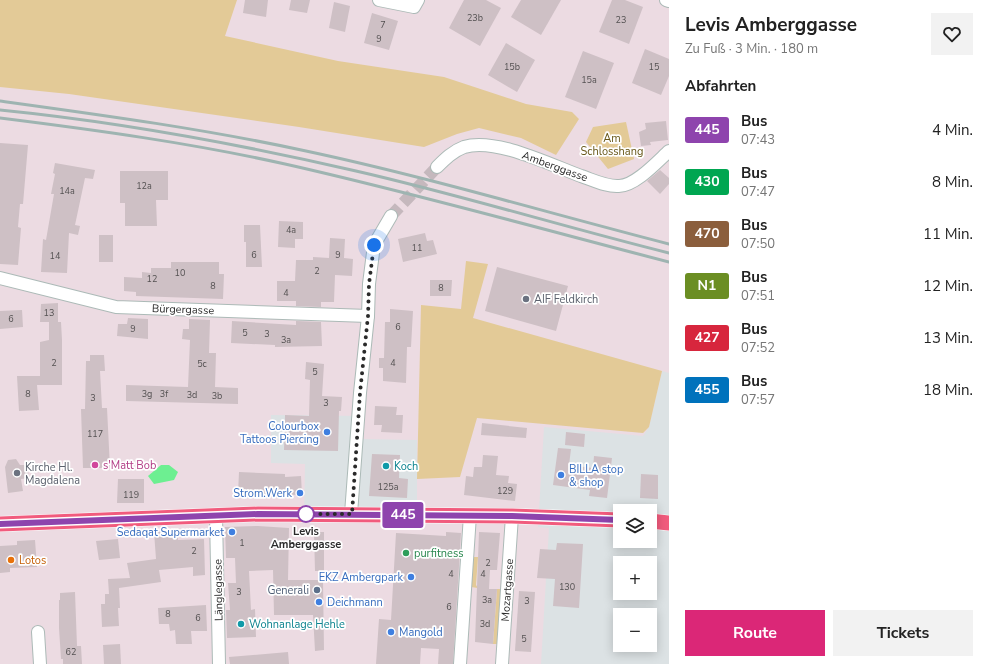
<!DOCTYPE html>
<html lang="de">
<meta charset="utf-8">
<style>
body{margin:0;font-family:"Nunito Sans",sans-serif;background:#f2f2f2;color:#222;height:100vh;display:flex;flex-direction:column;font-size:15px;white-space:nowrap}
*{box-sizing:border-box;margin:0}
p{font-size:13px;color:#767676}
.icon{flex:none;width:22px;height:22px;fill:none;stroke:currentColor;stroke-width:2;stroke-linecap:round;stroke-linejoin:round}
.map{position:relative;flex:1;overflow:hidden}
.side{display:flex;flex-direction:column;background:#fff;width:320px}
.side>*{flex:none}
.badge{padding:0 8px;border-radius:3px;font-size:14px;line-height:26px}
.controls{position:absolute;left:613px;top:504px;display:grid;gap:8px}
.controls a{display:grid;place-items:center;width:44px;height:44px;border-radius:0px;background:#fff;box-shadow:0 2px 10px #0003;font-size:20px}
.you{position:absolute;width:20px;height:20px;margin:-10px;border:3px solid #fff;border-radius:50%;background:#1a73e8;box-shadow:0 0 0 6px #1a73e833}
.map>.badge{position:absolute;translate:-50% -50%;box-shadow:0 0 0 2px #fff}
h2{padding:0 16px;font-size:15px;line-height:36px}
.round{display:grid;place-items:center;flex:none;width:42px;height:42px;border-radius:0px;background:#f2f2f2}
.headline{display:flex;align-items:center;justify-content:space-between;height:68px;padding:0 16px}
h1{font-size:19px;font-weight:700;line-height:30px}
.cta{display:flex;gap:8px;margin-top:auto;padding:8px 16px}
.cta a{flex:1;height:46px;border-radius:0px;background:#db2777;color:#fff;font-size:16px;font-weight:700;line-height:46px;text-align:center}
.cta a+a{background:#f2f2f2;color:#222}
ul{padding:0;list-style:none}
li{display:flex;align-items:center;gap:12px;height:52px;padding:0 16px}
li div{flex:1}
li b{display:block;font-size:15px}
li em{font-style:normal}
li .badge{min-width:44px;font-weight:700;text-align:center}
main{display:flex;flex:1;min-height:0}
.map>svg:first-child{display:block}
</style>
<main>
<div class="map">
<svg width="669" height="664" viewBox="0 0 669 664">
<rect width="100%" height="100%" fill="#ecdbe2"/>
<g fill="#dce2e4" fill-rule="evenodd">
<path d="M662 371 669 373V664H541L549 528 538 527 544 427 643 436 649 427ZM620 511H650V541H620ZM620 563H650V593H620ZM620 615H650V645H620Z"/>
<polygon points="271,415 362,416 362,439 417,440 417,521 304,522 305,464 271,463"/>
</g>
<g fill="#e3ca97">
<polygon points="0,0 237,0 225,36 338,61 444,77 526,104 572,112 579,119 556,155 521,138 479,128 457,134 424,147 299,127 69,94 0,87"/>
<polygon points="626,122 634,159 608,169 586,142 593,127"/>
<polygon points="466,261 488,264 473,318 662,371 649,427 643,433 477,418 460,477 417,479 421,305 461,309"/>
<polygon points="472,557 478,557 476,585 478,588 471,587"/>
<polygon points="497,589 502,589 498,644 493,644"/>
</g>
<polygon fill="#6def91" points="161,465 169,465 178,472 174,480 154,484 148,476"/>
<g fill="#cec0c5">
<polygon points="245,0 268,0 266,17 243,13"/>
<polygon points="291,0 310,0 307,13 289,10"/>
<polygon points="464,0 486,0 501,8 480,46 449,28"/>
<polygon points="521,0 561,0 541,35 511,17"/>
<polygon points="612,0 625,0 643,7 629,44 599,32"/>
<polygon points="334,2 350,6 345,32 329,28"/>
<polygon points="372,13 398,21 389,50 364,43"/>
<polygon points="506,43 535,60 517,92 488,75"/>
<polygon points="645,49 669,59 669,76 661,95 632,83"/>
<polygon points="583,51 614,63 596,109 565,97"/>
<polygon points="666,121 668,140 650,142 651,145 641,146 639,132 646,129 645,123"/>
<polygon points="0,143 28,145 23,204 20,204 18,227 21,228 18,265 0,264"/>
<polygon points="55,163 95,170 93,179 85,178 75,225 80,226 78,235 69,233 67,273 41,272 43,239 46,240 54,194 51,194 55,174 53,173"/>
<polygon points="660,170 669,178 669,184 660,194 647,181"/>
<polygon points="120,171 168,171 168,200 156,200 157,226 125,226 125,203 120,203"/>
<polygon points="279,221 303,222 303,239 295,239 295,248 278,247"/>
<polygon points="244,225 260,225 262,267 246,267 246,242 244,242"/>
<polygon points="425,233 427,241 433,240 437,254 403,262 398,239"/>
<rect x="99" y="235" width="14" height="27"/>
<polygon points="330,238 345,239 344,258 353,259 352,276 335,275 334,302 321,302 321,307 296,306 296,301 277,301 277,281 295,281 296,260 313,260 313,257 329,258"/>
<polygon points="171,262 219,262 219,274 224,274 223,299 136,296 136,292 124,291 124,277 142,278 142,272 151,273 151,268 171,268"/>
<polygon points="497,267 568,286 556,331 485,311"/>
<polygon points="430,280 452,280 451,296 430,296"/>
<polygon points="58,303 58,322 61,322 62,340 62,385 37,385 39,410 19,411 17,376 40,376 40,342 49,340 49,322 40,322 41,304"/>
<polygon points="390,309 413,311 411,347 407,347 406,383 383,381 383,368 379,368 379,358 384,358 385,322 390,322"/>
<polygon points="22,310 23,327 0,329 0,311"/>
<polygon points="128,318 148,319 148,339 117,336 118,324 127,324"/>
<polygon points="189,319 210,320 209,353 216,353 215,387 238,388 238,404 126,401 126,385 188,387 190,340 182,339 183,329 189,329"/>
<polygon points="232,321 296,325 296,321 321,322 322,346 275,347 275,345 231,343"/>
<polygon points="90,355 104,355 105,371 100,371 102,408 107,408 110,468 83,468 81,409 85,409 86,361 90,361"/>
<polygon points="306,362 324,364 322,396 342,397 341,411 339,411 338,451 284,450 285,415 309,416 310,380 305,379"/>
<polygon points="375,406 397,407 396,415 403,415 402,433 381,432 382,425 374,425"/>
<polygon points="482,423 527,428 526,438 481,435"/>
<polygon points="566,432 585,434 584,447 565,445"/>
<polygon points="558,448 571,449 569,465 593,468 594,456 612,458 607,498 589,496 590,490 553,485"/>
<polygon points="372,454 400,455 399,478 408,479 407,498 369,496"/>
<polygon points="483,455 498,456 496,475 509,476 508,483 517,484 515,501 464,495 466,476 473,477 474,467 482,467"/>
<polygon points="16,459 20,465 27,465 29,478 21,479 23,491 8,493 5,467 8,460"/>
<polygon points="239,472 285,474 285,477 301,476 302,495 238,494"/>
<polygon points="641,474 658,475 658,499 640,498"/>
<polygon points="118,479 144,479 144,503 117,503"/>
<polygon points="258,526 289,528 288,580 323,580 324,650 315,651 313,615 274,615 273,570 249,571 251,610 255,609 256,637 227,638 226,610 230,610 228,583 236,583 235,558 226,558 225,527"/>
<polygon points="177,531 178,540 204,539 205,575 193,576 193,567 159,570 161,582 119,588 120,608 118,608 119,626 102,627 101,604 105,604 105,594 109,594 108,579 130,578 127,563 156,559 154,532"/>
<polygon points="314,532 324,532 324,571 315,571"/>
<polygon points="446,532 461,533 453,664 438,664 439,649 421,648 420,664 376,664 379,619 391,620 396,533 446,536"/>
<polygon points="479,532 500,533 497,570 490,570 489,589 497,589 493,644 475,642"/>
<polygon points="118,539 120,558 99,560 96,541"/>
<polygon points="35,540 37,567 10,568 10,572 0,573 0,546 17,545 17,541"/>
<polygon points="557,543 583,544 579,608 553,606 555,579 537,578 540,549 556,550"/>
<polygon points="519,591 535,592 531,652 515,651"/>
<polygon points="75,592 77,646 81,646 82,664 63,664 63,659 61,659 59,628 59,600 60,600 60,593"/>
<polygon points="206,605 207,631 191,631 192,644 176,644 175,630 170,631 169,624 159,624 158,608"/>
<polygon points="120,644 121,664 104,664 103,645"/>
<polygon points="288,652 289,664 230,664 229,657"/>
</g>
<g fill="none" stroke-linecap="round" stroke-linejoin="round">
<polyline stroke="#c5b8bd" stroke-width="12" stroke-dasharray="12 6" stroke-linecap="butt" points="391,216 437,167"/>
<g stroke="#acbab7" stroke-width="14">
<g id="minor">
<polyline points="379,0 414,7 418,0"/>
<polyline points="666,0 669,1"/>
<path d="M437 167C445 159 453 151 464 147 495 137 551 165 581 176 593 180 607 187 619 186 635 186 657 162 669 151"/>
<polyline points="0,278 116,307 368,316"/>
<polyline points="351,514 360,393 368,316 369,284 374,245 391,216"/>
<polyline points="216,516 219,664"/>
<polyline points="38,632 40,664"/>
<polyline points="460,664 470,515"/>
<polyline points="502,664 512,516"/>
</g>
</g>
<g stroke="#fff" stroke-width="16">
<g id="major">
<polyline points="650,521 669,523"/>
<polyline points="0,524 258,514 512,516 620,520"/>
</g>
</g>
<use href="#minor" stroke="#fff" stroke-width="12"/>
<use href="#major" stroke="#f15b7d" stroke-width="15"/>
<g stroke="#9eb4b1" stroke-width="3">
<path d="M0 101C102 115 205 129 306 151 428 177 548 213 669 244"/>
<path d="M0 110C120 122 239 144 356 171 461 195 564 227 669 253"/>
<path d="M0 118C96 130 191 143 285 164 414 193 541 229 669 262"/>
</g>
</g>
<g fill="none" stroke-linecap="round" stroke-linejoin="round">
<g stroke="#fff" stroke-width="9">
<polyline id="line" points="0,524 258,514 512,516 620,520"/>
</g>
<use href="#line" stroke="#8e44ad" stroke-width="6"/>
<polyline stroke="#2a2a2a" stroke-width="4" stroke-dasharray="0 7.2" points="306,514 352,514 360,393 368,316 369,284 374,245"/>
</g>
<g fill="#6b7280" stroke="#fff" stroke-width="1.5">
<circle cx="526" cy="299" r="4"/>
<circle cx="17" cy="473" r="4"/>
</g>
<g fill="#3f7fe0" stroke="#fff" stroke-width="1.5">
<circle cx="327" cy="432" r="4"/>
<circle cx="561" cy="475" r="4"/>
<circle cx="300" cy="493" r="4"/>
<circle cx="232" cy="532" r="4"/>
<circle cx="411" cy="577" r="4"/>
<circle cx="319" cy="602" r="4"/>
<circle cx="391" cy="632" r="4"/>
</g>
<circle fill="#d1479c" stroke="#fff" stroke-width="1.5" cx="95" cy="465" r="4"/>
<g fill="#0f9aa8" stroke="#fff" stroke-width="1.5">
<circle cx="386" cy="466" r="4"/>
<circle cx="241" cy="624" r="4"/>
</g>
<circle fill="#fff" stroke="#8e44ad" stroke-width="2" cx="306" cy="514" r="8"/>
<circle fill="#2e9e5b" stroke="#fff" stroke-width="1.5" cx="406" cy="553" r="4"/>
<circle fill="#e8710a" stroke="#fff" stroke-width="1.5" cx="11" cy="560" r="4"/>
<circle fill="#5c6f8a" stroke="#fff" stroke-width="1.5" cx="317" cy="590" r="4"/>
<g text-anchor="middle" stroke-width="3.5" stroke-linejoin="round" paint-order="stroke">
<g font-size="9" fill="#535051">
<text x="475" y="21">23b</text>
<text x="621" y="23">23</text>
<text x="383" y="28">7</text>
<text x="379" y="42">9</text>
<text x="512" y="70">15b</text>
<text x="654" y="70">15</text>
<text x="589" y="83">15a</text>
<text x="144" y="189">12a</text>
<text x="67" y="194">14a</text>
<text x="291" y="233">4a</text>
<text x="417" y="251">11</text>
<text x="254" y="258">6</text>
<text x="338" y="258">9</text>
<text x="55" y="259">14</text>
<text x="317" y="274">2</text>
<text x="180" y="276">10</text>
<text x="152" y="282">12</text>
<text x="213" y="289">8</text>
<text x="441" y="291">8</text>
<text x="286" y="296">4</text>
<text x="49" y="316">13</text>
<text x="11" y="322">6</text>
<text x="398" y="330">6</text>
<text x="133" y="332">9</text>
<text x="245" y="336">5</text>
<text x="267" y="337">3</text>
<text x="286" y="343">3a</text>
<text x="54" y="366">2</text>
<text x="393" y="366">4</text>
<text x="202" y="367">5c</text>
<text x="315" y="375">5</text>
<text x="28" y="397">8</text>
<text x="147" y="397">3g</text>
<text x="164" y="397">3f</text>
<text x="192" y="398">3d</text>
<text x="217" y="399">3b</text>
<text x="93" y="401">3</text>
<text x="326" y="406">3</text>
<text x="95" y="437">117</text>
<text x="388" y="490">125a</text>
<text x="505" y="494">129</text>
<text x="131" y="498">119</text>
<text x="242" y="546">1</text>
<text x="194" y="554">2</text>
<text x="488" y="566">2</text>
<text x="451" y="577">4</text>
<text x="483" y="577">4</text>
<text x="567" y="590">130</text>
<text x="239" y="595">3</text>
<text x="487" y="603">3a</text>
<text x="527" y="604">3</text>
<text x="449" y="610">6</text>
<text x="168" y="617">8</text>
<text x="198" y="621">6</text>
<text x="485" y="627">3d</text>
<text x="524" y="642">5</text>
<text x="71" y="655">62</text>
</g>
<g font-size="11" fill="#675719" stroke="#fff">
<text x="612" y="142">Am<tspan x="612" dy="13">Schlosshang</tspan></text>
</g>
<g font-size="11" fill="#2a2a2a" stroke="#fff">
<text transform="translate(555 166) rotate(20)" y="4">Amberggasse</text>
<text transform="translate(183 309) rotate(2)" y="4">Bürgergasse</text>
<text transform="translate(218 590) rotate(-91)" y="4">Länglegasse</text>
<text transform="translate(507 590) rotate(-86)" y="4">Mozartgasse</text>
</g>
<g font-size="11" fill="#5b616d" stroke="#fff" text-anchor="start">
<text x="534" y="303">AIF Feldkirch</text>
<text x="25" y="471">Kirche Hl.<tspan x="25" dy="13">Magdalena</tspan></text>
</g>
<g font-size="11" fill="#366cbe" stroke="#fff" text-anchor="end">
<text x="319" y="430">Colourbox<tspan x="319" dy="13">Tattoos Piercing</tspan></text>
<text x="569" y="473" text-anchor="start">BILLA stop<tspan x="569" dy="13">&amp; shop</tspan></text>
<text x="292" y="497">Strom.Werk</text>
<text x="224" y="536">Sedaqat Supermarket</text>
<text x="403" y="581">EKZ Ambergpark</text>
<text x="327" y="606" text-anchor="start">Deichmann</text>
<text x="399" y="636" text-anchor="start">Mangold</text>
</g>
<g font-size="11" fill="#b23c85" stroke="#fff" text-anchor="start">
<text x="103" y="469">s'Matt Bob</text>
</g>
<g font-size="11" fill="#0d838f" stroke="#fff" text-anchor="start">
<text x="394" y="470">Koch</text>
<text x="249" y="628">Wohnanlage Hehle</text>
</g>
<g font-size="11" font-weight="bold" fill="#2a2a2a" stroke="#fff">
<text x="306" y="535">Levis<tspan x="306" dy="13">Amberggasse</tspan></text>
</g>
<g font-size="11" fill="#27864d" stroke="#fff" text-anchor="start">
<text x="414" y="557">purfitness</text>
</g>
<g font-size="11" fill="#c56008" stroke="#fff" text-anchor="start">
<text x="19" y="564">Lotos</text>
</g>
<g font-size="11" fill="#4e5e75" stroke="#fff" text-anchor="end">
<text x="309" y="594">Generali</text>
</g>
</g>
</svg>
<div class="controls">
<a><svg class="icon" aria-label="layers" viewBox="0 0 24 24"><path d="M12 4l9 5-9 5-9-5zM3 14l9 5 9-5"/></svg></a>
<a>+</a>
<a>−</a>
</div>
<div class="you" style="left:374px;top:245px"></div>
<b class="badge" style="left:403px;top:515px;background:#8e44ad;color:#fff">445</b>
</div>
<section class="side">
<div class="headline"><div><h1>Levis Amberggasse</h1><p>Zu Fuß · 3 Min. · 180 m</p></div><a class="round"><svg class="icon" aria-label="heart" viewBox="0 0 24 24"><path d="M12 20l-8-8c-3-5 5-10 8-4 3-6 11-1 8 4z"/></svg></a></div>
<h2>Abfahrten</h2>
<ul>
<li><span class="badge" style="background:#8e44ad;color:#fff">445</span><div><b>Bus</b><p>07:43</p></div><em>4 Min.</em></li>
<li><span class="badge" style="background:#00a651;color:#fff">430</span><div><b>Bus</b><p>07:47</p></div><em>8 Min.</em></li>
<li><span class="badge" style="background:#8b5e3c;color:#fff">470</span><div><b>Bus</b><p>07:50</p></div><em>11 Min.</em></li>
<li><span class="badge" style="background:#6b8e23;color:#fff">N1</span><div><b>Bus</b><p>07:51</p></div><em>12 Min.</em></li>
<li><span class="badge" style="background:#d7263d;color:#fff">427</span><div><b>Bus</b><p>07:52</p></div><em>13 Min.</em></li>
<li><span class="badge" style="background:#0072bc;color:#fff">455</span><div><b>Bus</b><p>07:57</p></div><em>18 Min.</em></li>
</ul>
<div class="cta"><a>Route</a><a>Tickets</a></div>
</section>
</main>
